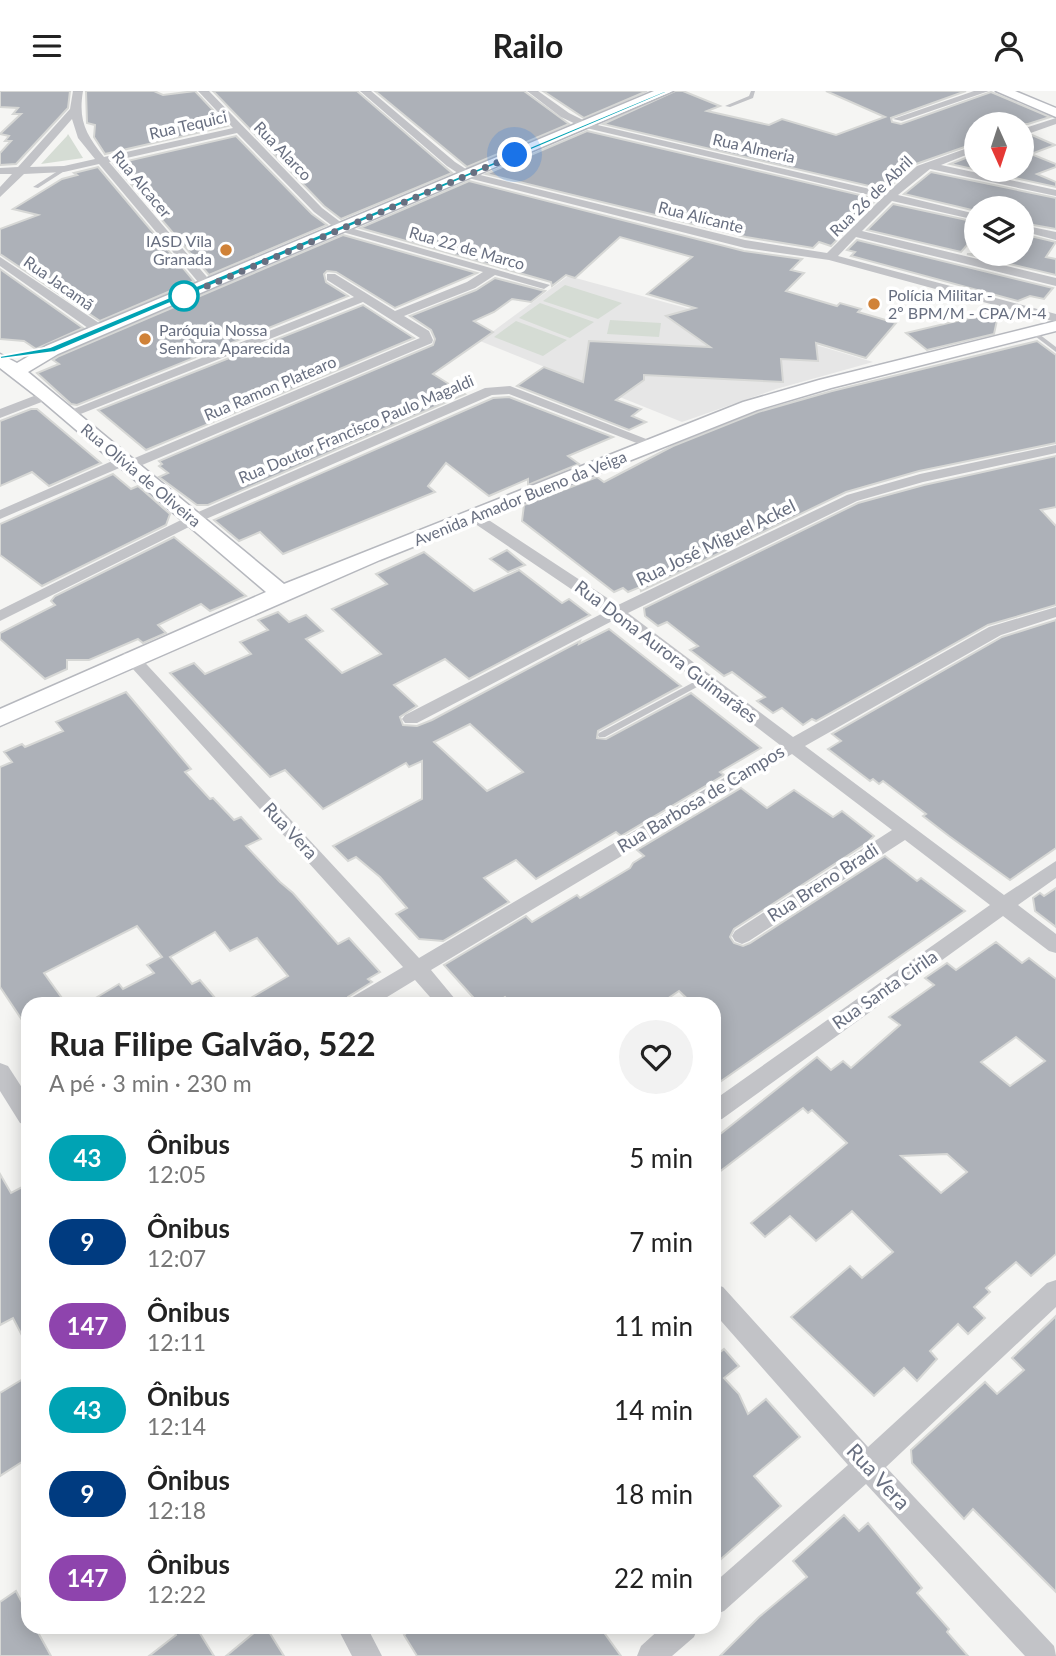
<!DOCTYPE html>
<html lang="pt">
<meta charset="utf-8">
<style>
body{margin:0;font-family:Lato,sans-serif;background:#f2f2f2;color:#222;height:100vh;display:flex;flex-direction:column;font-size:26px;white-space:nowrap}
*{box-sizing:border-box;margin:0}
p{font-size:23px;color:#767676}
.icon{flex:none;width:38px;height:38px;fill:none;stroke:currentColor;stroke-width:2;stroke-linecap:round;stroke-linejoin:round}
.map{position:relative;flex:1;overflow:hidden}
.side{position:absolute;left:21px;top:906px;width:700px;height:637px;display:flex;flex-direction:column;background:#fff;border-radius:21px;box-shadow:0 4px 18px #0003}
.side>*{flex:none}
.badge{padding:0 14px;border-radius:23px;font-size:24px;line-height:46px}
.needle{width:46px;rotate:177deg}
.controls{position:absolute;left:964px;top:21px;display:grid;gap:14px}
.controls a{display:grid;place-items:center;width:70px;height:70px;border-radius:50%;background:#fff;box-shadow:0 4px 18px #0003;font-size:35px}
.you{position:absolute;width:35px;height:35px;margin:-18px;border:5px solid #fff;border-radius:50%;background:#1a73e8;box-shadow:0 0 0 10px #1a73e833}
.map>.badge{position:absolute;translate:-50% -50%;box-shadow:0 0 0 4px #fff}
.round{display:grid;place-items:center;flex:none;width:74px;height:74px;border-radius:37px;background:#f2f2f2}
.summary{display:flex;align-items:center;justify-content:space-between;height:119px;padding:0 28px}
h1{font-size:33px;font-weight:700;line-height:52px}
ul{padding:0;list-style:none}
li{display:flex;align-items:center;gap:21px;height:84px;padding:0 28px}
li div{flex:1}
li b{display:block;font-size:26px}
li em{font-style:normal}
li .badge{min-width:77px;font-weight:700;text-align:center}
header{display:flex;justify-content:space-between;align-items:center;height:91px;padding:0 28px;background:#fff;font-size:32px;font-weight:700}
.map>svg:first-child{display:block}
</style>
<header><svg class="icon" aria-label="menu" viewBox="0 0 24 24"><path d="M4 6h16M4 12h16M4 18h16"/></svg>Railo<svg class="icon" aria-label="person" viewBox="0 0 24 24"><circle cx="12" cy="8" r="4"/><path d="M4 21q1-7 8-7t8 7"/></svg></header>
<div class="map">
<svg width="1056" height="1565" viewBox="0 0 1056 1565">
<rect width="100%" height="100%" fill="#f5f5f3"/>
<polygon fill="#e6e6e6" points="568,185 753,235 873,271 776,298 682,331 480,250"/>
<g fill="#d5dcd4">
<polygon points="68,43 83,67 41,73 67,45"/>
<polygon points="565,194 622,212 598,228 543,210"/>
<polygon points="540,212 594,231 570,247 519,227"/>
<polygon points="610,229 661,232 659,246 607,243"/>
<polygon points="516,230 567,249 543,265 494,246"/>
</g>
<g fill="#adb1b8" stroke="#d6d7d5" stroke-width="2" fill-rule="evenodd">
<polygon points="0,0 70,0 68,17 16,73 0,74 0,62 11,50 5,50 9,45 0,43 21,23 13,23 18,17 0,16"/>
<polygon points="86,0 154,0 163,4 195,0 228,35 105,63 94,46 95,34 87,32"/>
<polygon points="213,0 357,0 452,82 341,128 324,115"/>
<polygon points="375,0 524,0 569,33 467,76"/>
<polygon points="543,0 647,0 584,27"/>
<polygon points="675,0 683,0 720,15 707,20 769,34 782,28 836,44 885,26 826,0 966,0 891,27 892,31 901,33 991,1 1050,26 1028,33 976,33 976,52 916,73 886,99 603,33"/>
<polygon points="587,40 877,108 831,155 819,151 813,157 746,146 486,83"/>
<polygon points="1032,44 1055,54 1031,63 1056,73 1056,76 1037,83 1056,91 1056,96 950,73 976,63 976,79 1022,79 1022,47"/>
<polygon points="236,45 312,123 327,134 209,184 114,73"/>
<polygon points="98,76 194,190 100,230 0,163 0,138 38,124 13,118 62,88 77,84 74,82"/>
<polygon points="931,81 1056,107 1056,138 1022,132 1022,117 976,117 976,120 904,103"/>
<polygon points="469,90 744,160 802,168 791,179 804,182 786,200 837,215 840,212 861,218 858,221 896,232 866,267 816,252 818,270 781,268 783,291 644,284 644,289 616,309 641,318 632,325 646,331 629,339 517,295 544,276 583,291 589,250 710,256 666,225 695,217 647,203 692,166 620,146 575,187 566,184 552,195 551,191 360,137"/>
<polygon points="893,113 976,131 976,144 961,161 867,139"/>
<polygon points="1022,143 1056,151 1046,166 1056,168 1056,184 967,163 1022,163"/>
<polygon points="343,144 477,182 395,217 336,181 327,180 324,183 326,191 348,205 77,314 71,313 37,282 59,273 53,269 59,265"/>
<polygon points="857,149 1053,197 1044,208 1030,205 1018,210 851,165 855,161 847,159"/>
<polygon points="0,178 83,237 36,258 24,250 0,248"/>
<polygon points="495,187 545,200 531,211 512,208 494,221 474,230 493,241 433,283 465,303 208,414 197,414 159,386 168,382 159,375 162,373 159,370 433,254 435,248 431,239 410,225 476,199"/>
<polygon points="363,214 414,247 146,359 98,319"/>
<polygon points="999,220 994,243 927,259 906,242"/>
<polygon points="1037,250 1056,264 1056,352 919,380 846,401 641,500 640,496 628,501 623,497 614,501 522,430 524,414 597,386 604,391 673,355 758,321 832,300"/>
<polygon points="509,306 613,346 568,365 579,373 528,394 528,388 489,405 446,372 428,395 435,401 283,463 260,441 239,450 214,429 493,307"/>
<polygon points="31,318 37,318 101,372 49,395 32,381 0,395 0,330"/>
<polygon points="1056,365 1056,416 1041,419 1056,435 1056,514 988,534 816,630 812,628 803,634 782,617 773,622 757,610 765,606 732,581 724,585 690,559 698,555 667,531 658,535 645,525 644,517 858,412 924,394"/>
<polygon points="113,383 131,398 138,395 170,423 166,434 42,495 0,464 0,433"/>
<polygon points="174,446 246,505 210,520 201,513 158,534 166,542 143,552 138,548 89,569 67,569 67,578 45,588 0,548 0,542 55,514 51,510 55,505"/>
<polygon points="507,459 525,474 508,481 490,468"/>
<path d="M424 461 474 500 519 479 562 512 569 508 590 524 469 588 445 568 394 594 417 615 400 626 403 634 417 635 432 629 580 550 579 553 609 538 681 595 598 640 597 647 606 648 691 602 761 657 720 681 724 684 621 745 616 741 536 788 516 769 484 787 509 811 443 850 419 848 396 823 407 817 380 786 356 766 348 770 333 755 422 708V670L409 676 406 672 323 718 285 679 270 686 170 582 194 572 205 583 251 563 240 551 268 539 258 529 278 521 289 531 306 524 323 540 306 548 342 582 381 563 332 518 387 493 376 483ZM470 633 481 643 523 681 487 700 434 651Z"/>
<polygon points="1056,529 1056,757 1010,789 949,745 923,725 926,723 883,690 879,693 873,688 870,690 828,658 841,650 832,643 1002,546"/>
<polygon points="126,601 191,678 185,681 210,708 213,707 234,729 241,726 261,748 246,755 280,791 293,802 338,853 349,847 380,881 368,888 372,891 348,906 344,914 239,914 288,885 257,847 230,860 215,841 170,866 192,893 200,889 221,914 84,914 119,893 123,898 154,882 147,874 162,866 137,835 44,882 67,914 28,914 28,938 0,896 0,676 12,671 4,661 22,653 25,656 63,640 56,631"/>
<polygon points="741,697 767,717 794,699 833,726 842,720 874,745 867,752 734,838 730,846 734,852 743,855 750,852 885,765 917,790 921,787 965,820 714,995 714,914 694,914 679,900 658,914 512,914 505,906 493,914 480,914 444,874 526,825 532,831 577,804 580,807 630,777 633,772 644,765 637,759"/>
<polygon points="1056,797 1056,836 1035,820 1033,807 1040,802 1044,805"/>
<path d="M996 851 1022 872 1029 867 1056 888V1163L1031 1185 1016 1171 986 1197 990 1201 974 1216 985 1227 968 1243 958 1233 930 1260 937 1268 917 1290 904 1277 874 1305 791 1226 850 1175 862 1187 893 1161 852 1120 816 1150 790 1125 765 1146 751 1132 847 1052 812 1019 808 1022 803 1017 714 1085V1048L817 966 831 979 843 970 851 977 900 934 889 926 934 894 925 887 947 872 956 879ZM1016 946 1045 970 1010 995 981 971ZM947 1063 967 1081 941 1102 901 1065Z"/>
<polygon points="0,1083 11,1102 28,1093 28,1256 13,1227 0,1234"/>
<polygon points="1056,1225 1056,1501 973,1418 964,1428 912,1372 911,1359 985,1291 997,1303 1024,1279 1012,1267"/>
<polygon points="724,1258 739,1275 724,1287 739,1303 748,1323 766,1308 800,1346 754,1385 781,1415 721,1468 714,1459 714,1266"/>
<polygon points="28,1285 28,1367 0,1385 0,1302"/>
<polygon points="844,1424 859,1440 868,1432 922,1497 917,1502 949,1538 947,1541 968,1565 720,1565 759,1526 807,1486 793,1470"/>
<polygon points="16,1500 28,1523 28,1536 35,1536 51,1565 0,1565 0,1511"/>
<polygon points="171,1536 196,1536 214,1565 149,1565 176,1544"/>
<polygon points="261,1536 266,1536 284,1565 226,1565"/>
<polygon points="413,1536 600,1536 621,1565 417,1565 404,1544"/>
</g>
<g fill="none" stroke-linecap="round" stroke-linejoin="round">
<g stroke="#b6b8be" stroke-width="3">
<g id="secondary">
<polygon points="654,0 673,0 58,263 28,281 284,493 743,311 819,289 1056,230 1056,240 831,297 757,319 380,469 0,635 0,618 266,501 40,308 0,277 0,263 17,272 46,255"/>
<polygon points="996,0 1015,0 1056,17 1056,26"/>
</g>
</g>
<g fill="#c2c3c7" fill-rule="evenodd">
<polygon points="751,0 755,0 753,7 730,16 725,15 749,5"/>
<polygon points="64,76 66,77 66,79 38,97 33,96"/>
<polygon points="1031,240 1035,240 1056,256 1056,261 1031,242"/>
<polygon points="705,585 709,588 708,590 605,646 599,646 598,644 599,642"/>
</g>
<g fill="#c2c3c7" fill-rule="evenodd">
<path d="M73 0H83C78 30 86 43 104 66L233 37 198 0H209L322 117 347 136 550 194 544 198 495 184 475 197 404 225 429 240 433 249 432 252 135 377 124 375 0 428V419L119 367 130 369 420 247 363 211 73 326 68 327 61 323 354 206 327 189V183H335L395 220 467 191 483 181 339 140 314 121 237 42 109 71 212 192V198H204L99 73 64 81 24 83 0 106V96L12 83H0V77L18 76 70 18ZM72 28 78 47 95 68 64 75 30 76Z"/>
<polygon points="360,0 371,0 455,71 472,82 745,149 827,162 882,107 582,36 561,26 527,0 538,0 569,22 589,32 887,102 917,75 976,54 976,60 941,74 1056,99 1056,105 930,78 898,104 976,123 976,129 892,110 862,140 1056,187 1056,195 856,146 838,165 1056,223 1056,231 829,169 745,157 464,86 447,75"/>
<polygon points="974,0 989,0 902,30 893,28"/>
<polygon points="1056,27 1056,33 1022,45 1022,38"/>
<polygon points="1022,134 1056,141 1056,149 1022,140"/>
<polygon points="0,166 105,236 105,242 95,242 0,175"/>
<polygon points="510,295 659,353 652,357 647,356 509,303 492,304 199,431 0,530 0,519 189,425 485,297"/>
<polygon points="47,300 52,301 52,307 0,327 0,318"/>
<polygon points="1056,354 1056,362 923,391 857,410 628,522 793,646 989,536 1056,516 1056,526 1001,544 805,655 1004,804 1056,770 1056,787 1018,814 1056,843 1056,862 1049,860 1003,825 722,1028 714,1030 714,1009 990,814 905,749 749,850 742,853 735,850 732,845 735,840 892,739 792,663 431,879 460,914 437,914 415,889 374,914 346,914 349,908 403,876 122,566 124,562 136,562 419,867 780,654 616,528 417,632 405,632 402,628 405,624 605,521 468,428 465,425 468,422 478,422 618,514 847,404 920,383"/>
<polygon points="0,972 8,975 28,1006 28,1034 20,1032 0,1000"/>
<polygon points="1056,1189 1056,1216 886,1376 1054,1555 1056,1565 1025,1565 866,1393 724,1520 714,1524 714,1492 848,1374 714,1222 714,1193 723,1196 868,1356 1047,1192"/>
<polygon points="337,1536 367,1536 382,1565 352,1565"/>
<polygon points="662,1536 698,1536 694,1546 672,1565 637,1565 641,1555"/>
</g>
<use href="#secondary" fill="#fff" fill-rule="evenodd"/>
</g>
<polygon fill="#00a3b4" stroke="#fff" stroke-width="2" points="664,0 670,0 55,261 0,268 0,265 50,256"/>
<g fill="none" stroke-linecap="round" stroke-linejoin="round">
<polyline stroke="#686f80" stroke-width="7" stroke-dasharray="0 12.6" points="184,205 515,64"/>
</g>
<g fill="#d08238" stroke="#fff" stroke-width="2.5">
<circle cx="226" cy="159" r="7"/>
<circle cx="874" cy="213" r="7"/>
<circle cx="145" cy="248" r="7"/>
</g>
<circle fill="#fff" stroke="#00a3b4" stroke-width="3.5" cx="184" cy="205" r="14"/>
<g text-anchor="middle" stroke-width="7" stroke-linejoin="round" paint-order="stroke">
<g font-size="16" fill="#686f80" stroke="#fff">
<text transform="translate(188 34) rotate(-13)" y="6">Rua Tequici</text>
<text transform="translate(754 57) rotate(13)" y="6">Rua Almeria</text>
<text transform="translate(283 60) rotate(46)" y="6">Rua Alarco</text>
<text transform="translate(142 93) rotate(50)" y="6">Rua Alcacer</text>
<text transform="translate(871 105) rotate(-44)" y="6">Rua 26 de Abril</text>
<text transform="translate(701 126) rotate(14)" y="6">Rua Alicante</text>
<text transform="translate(467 157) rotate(16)" y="6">Rua 22 de Marco</text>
<text transform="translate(59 192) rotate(35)" y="6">Rua Jacamã</text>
<text transform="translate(270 297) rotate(-23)" y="6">Rua Ramon Platearo</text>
<text transform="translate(356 338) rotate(-23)" y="6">Rua Doutor Francisco Paulo Magaldi</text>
<text transform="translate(141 384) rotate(40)" y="6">Rua Olívia de Oliveira</text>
<text transform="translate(520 407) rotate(-22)" y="6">Avenida Amador Bueno da Veiga</text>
</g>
<g font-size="16" fill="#686f80" stroke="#fff" text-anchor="start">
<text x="212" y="156" text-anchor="end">IASD Vila<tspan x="212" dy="18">Granada</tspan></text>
<text x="888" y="210">Polícia Militar -<tspan x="888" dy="18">2º BPM/M - CPA/M-4</tspan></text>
<text x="159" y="245">Paróquia Nossa<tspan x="159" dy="18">Senhora Aparecida</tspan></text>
</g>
<g font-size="18" fill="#686f80" stroke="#fff">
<text transform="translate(716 452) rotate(-26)" y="6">Rua José Miguel Ackel</text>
<text transform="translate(666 561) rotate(37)" y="6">Rua Dona Aurora Guimarães</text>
<text transform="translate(701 708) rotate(-31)" y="6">Rua Barbosa de Campos</text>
<text transform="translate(290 740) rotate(47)" y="6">Rua Vera</text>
<text transform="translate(823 792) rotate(-33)" y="6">Rua Breno Bradi</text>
<text transform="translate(885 899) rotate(-35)" y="6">Rua Santa Cirila</text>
</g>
<g font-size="21" fill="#686f80" stroke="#fff">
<text transform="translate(878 1386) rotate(47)" y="7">Rua Vera</text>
</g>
</g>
</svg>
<div class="controls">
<a><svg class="needle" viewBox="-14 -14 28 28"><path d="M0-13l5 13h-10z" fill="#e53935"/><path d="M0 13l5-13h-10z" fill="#767676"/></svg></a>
<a><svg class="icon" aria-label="layers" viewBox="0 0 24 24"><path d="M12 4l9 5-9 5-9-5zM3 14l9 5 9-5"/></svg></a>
</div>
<div class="you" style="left:515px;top:64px"></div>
<section class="side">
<div class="summary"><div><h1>Rua Filipe Galvão, 522</h1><p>A pé · 3 min · 230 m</p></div><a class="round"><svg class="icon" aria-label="heart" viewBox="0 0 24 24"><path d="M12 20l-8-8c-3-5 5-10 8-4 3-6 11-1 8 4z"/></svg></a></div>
<ul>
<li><span class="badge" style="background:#00a3b4;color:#fff">43</span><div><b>Ônibus</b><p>12:05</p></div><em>5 min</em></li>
<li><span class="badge" style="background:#003b80;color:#fff">9</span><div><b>Ônibus</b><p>12:07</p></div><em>7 min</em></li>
<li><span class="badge" style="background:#8e44ad;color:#fff">147</span><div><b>Ônibus</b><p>12:11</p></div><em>11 min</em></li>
<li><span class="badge" style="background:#00a3b4;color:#fff">43</span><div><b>Ônibus</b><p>12:14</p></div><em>14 min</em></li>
<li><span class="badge" style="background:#003b80;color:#fff">9</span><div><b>Ônibus</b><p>12:18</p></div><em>18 min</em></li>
<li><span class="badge" style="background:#8e44ad;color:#fff">147</span><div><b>Ônibus</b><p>12:22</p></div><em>22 min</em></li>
</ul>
</section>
</div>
